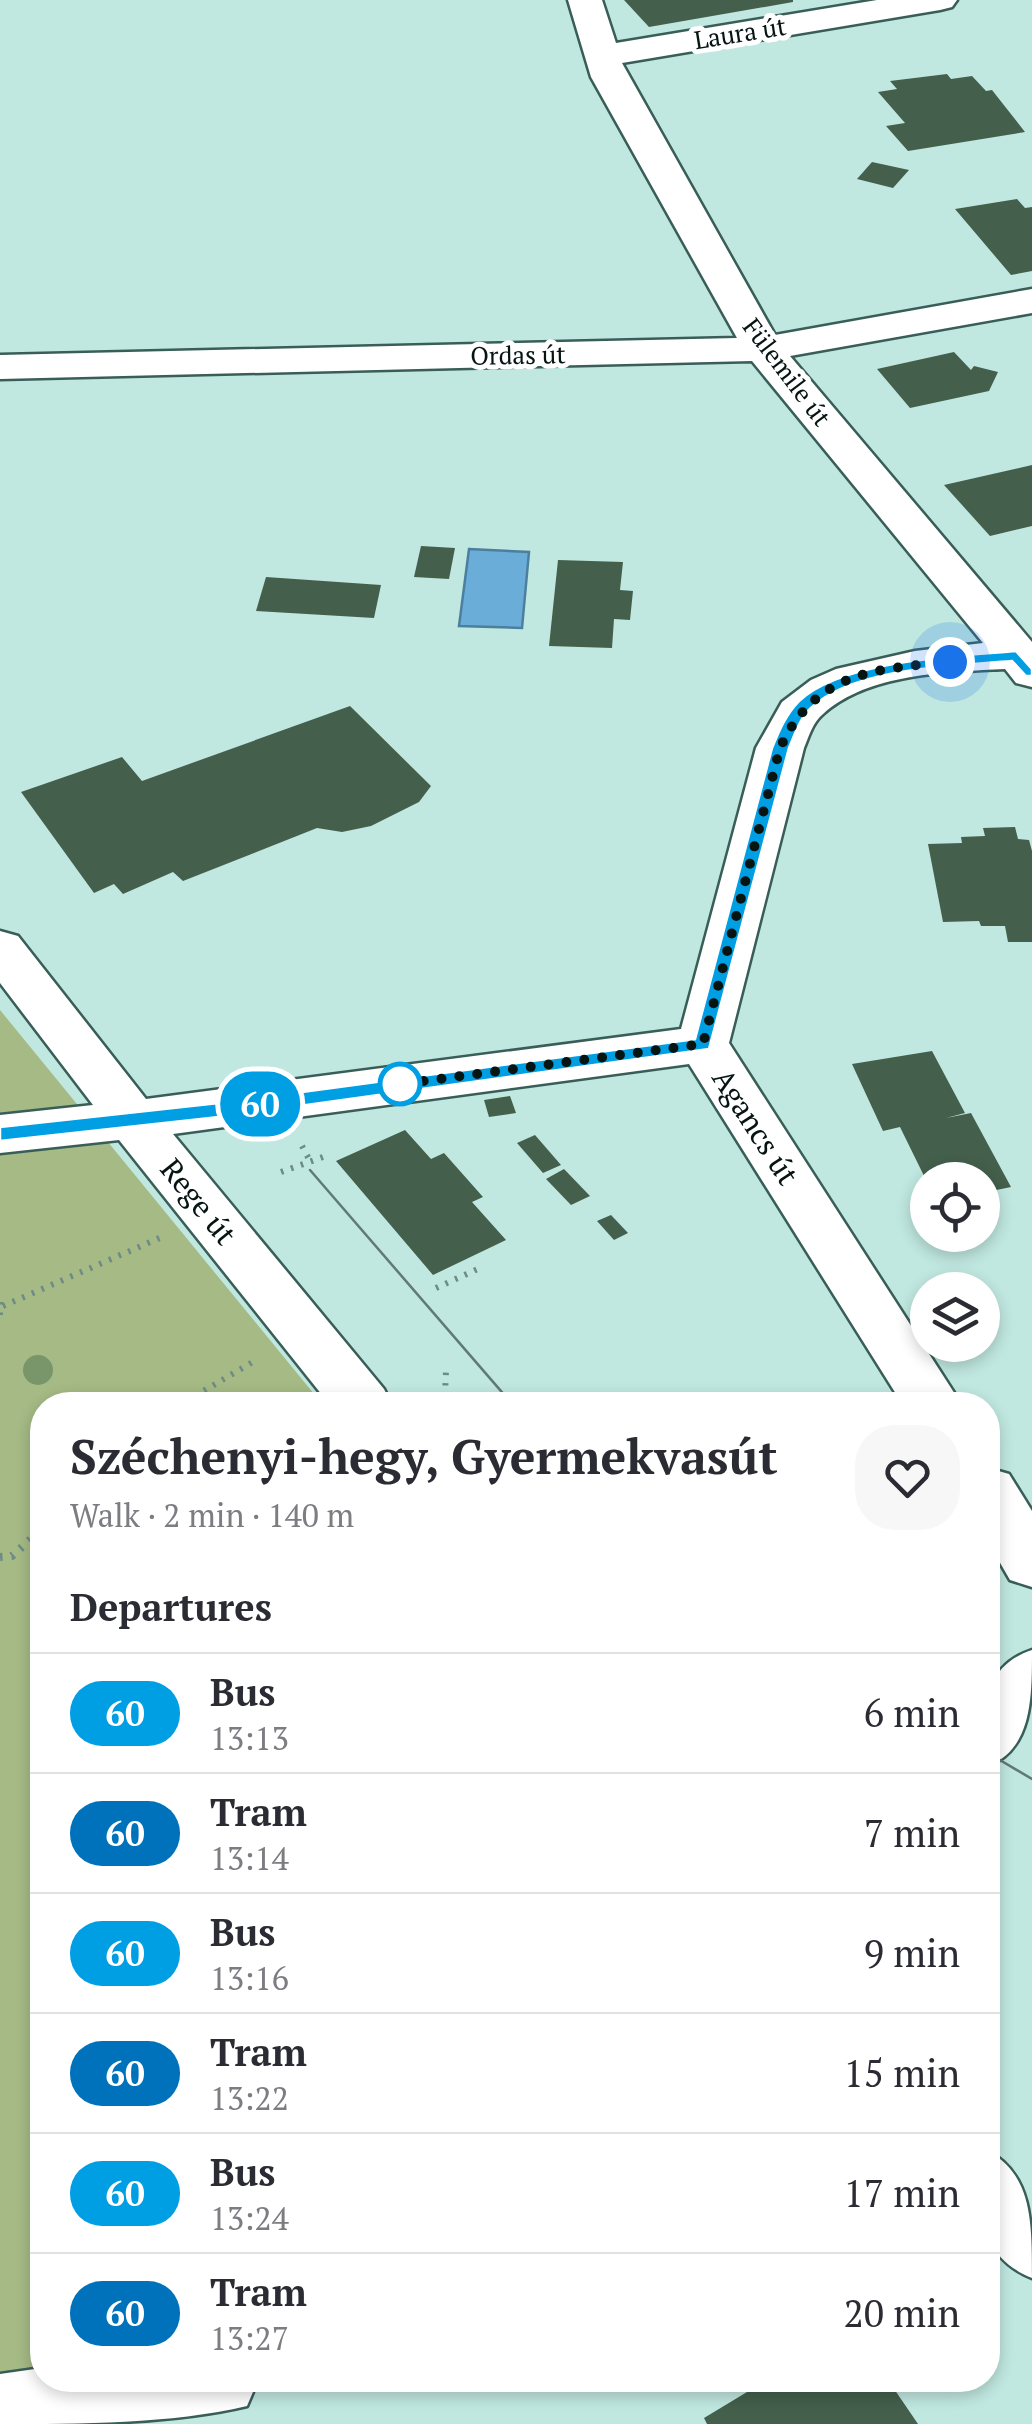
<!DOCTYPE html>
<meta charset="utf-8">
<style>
body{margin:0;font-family:"PT Serif",serif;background:#f7f7f7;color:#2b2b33;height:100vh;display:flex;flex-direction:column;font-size:38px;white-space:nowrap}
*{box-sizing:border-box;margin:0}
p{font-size:32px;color:#7c7c81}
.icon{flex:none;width:55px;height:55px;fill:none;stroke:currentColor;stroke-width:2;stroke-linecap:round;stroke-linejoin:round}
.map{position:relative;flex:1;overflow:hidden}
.drawer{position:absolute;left:30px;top:1392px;width:970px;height:1000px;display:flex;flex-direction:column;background:#fff;border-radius:40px;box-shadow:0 5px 15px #0003}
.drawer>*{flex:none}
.badge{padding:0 20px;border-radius:32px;font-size:35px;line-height:65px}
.buttons{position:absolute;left:910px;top:1162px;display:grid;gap:20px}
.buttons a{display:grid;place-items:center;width:90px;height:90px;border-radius:50%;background:#fff;box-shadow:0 5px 15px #0003;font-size:50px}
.you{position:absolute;width:50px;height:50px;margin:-25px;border:8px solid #fff;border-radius:50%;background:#1a73e8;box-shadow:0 0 0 15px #1a73e833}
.map>.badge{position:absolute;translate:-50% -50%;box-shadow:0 0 0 5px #fff}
h2{padding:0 40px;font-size:38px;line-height:90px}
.round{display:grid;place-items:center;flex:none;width:105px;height:105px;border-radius:40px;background:#f7f7f7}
.overview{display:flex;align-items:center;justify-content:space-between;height:170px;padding:0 40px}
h1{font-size:48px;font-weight:700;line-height:75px}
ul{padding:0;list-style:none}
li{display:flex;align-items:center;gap:30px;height:120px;padding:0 40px;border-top:2px solid #e1e1e2}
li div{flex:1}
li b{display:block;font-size:38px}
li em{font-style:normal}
li .badge{min-width:110px;font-weight:700;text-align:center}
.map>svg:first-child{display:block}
</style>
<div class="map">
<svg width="1032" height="2424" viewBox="0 0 1032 2424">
<rect width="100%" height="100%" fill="#c0e8e0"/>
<polygon fill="#a5ba85" points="0,1010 323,1405 42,1405 42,2372 0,2379"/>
<polygon fill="#6aadd9" stroke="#4c7f9d" stroke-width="2.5" points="469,549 529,552 522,628 459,626"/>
<g fill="#445f4c">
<polygon points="624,0 793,0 793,2 649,27"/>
<polygon points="947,74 951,79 972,76 986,91 992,90 1025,132 908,151 886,126 905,123 878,92 897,89 890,81"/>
<polygon points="872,162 909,170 893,188 857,179"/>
<polygon points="1017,199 1025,208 1032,207 1032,271 1011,275 955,209"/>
<polygon points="954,352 971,370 974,366 998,372 989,391 910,408 877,369"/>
<polygon points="1032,465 1032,526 990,536 944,485"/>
<polygon points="421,546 455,548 449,579 414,577"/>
<polygon points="558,560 623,562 620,590 633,591 630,620 614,619 612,648 549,646"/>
<polygon points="266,577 381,585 374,618 256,611"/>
<polygon points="350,706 431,786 419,802 371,826 342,832 317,828 183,881 173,872 123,894 114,884 94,893 21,792 122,757 142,781"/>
<polygon points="1015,827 1018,839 1029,840 1032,851 1032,942 1008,942 1005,926 981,926 979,921 943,922 928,844 962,843 961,837 985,836 983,828"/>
<polygon points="932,1051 965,1113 946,1118 971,1113 1011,1187 982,1193 982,1180 926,1180 900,1127 883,1131 852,1064"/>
<polygon points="510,1096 516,1113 489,1117 484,1100"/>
<polygon points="405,1130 431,1159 444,1153 483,1197 472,1202 506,1240 433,1275 336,1161"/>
<polygon points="535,1135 561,1165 543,1173 517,1143"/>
<polygon points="564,1169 590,1196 571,1205 546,1179"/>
<polygon points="611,1215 628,1233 614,1240 597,1221"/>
<polygon points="767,2380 888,2380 918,2424 707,2424 704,2418"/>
</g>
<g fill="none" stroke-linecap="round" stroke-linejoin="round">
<g stroke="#395e58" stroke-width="5">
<g id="minor">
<path d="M568 0H602L616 43 877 0H957L952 7 940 10 622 63 775 335 1032 289V313L790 356 1032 642V687L1016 683 1005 669C948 672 868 673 823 714 813 722 809 736 804 748L729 1043 962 1405H903L689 1064 173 1134 384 1389 392 1405H330L119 1140 0 1153V1115L93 1105 0 983V931L18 936 146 1099 681 1029 756 748 782 702 811 680 836 669 915 651 983 643 752 361 0 379V355L737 338 591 77Z"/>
<polygon points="988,1468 1009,1474 1032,1511 1032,1587 1010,1580 988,1542"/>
<path d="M1032 1650C1032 1698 1032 1749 988 1766 988 1716 976 1669 1032 1650Z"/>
<path d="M988 2151C1032 2175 1032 2221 1032 2278 973 2254 984 2206 988 2151Z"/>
<path d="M42 2368V2380H258L247 2406C171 2424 80 2424 0 2424V2374Z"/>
</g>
</g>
<g stroke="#6e8b85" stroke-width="6" stroke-dasharray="2.5 8" stroke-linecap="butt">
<polyline points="302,1146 310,1161"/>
<polyline points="281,1172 323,1157"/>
<polyline points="436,1288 480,1268"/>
<polyline points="0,1302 0,1316"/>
<polyline points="3,1306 162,1237"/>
<polyline points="195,1396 256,1360"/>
<polyline points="445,1396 446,1370"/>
</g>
<g stroke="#6e8b85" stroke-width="8" stroke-dasharray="2.5 9" stroke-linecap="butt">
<polyline points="183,1405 198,1394"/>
<polyline points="444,1405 445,1394"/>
<polyline points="0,1557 12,1556 42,1529"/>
</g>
<use href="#minor" fill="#fff" fill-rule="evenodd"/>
<g stroke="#607a75" stroke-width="2.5">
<polyline points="310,1170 513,1405"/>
<polyline points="988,1753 1032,1779"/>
</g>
</g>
<circle fill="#789669" cx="38" cy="1370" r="15"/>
<path fill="#009ee3" stroke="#fff" stroke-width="2.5" d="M1016 651 1032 669V676H1026L1012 661C955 666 855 667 811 708 800 718 795 734 789 748L709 1049 228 1116 0 1141V1127L228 1102 695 1039 772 748C779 731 786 714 799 701 842 660 958 656 1016 651Z"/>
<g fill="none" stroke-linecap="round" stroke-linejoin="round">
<path stroke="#061412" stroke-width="10" stroke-dasharray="0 18" d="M400 1084 394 1085 703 1044 780 748C815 672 875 669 950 662"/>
</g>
<circle fill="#fff" stroke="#009ee3" stroke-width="5" cx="400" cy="1084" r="20"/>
<g text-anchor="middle" stroke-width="10" stroke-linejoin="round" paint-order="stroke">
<g font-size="25" fill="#061412" stroke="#fff">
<text transform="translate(740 33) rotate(-9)" y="9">Laura út</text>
<text transform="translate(518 355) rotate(-1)" y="9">Ordas út</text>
<text transform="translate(787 372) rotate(53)" y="9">Fülemile út</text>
</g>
<g font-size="30" fill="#061412" stroke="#fff">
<text transform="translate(755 1127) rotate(57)" y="10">Agancs út</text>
<text transform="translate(198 1202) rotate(51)" y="10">Rege út</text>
</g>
</g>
</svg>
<div class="buttons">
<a><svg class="icon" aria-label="locate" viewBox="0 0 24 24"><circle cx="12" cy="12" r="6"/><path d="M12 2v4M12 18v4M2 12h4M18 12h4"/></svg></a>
<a><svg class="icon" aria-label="layers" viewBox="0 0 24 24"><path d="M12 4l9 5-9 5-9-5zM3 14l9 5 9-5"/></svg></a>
</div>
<div class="you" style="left:950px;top:662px"></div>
<b class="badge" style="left:260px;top:1104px;background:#009ee3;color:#fff">60</b>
<section class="drawer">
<div class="overview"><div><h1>Széchenyi-hegy, Gyermekvasút</h1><p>Walk · 2 min · 140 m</p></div><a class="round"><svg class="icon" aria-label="heart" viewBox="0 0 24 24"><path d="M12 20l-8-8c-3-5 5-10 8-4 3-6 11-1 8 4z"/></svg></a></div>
<h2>Departures</h2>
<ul>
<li><span class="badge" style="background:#009ee3;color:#fff">60</span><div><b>Bus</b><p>13:13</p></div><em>6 min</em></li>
<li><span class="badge" style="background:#0072bc;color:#fff">60</span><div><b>Tram</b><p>13:14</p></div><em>7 min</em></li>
<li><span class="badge" style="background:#009ee3;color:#fff">60</span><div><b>Bus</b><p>13:16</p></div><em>9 min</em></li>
<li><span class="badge" style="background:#0072bc;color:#fff">60</span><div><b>Tram</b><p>13:22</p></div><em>15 min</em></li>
<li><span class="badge" style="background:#009ee3;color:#fff">60</span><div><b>Bus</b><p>13:24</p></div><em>17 min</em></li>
<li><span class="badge" style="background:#0072bc;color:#fff">60</span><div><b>Tram</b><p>13:27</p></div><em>20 min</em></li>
</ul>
</section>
</div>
